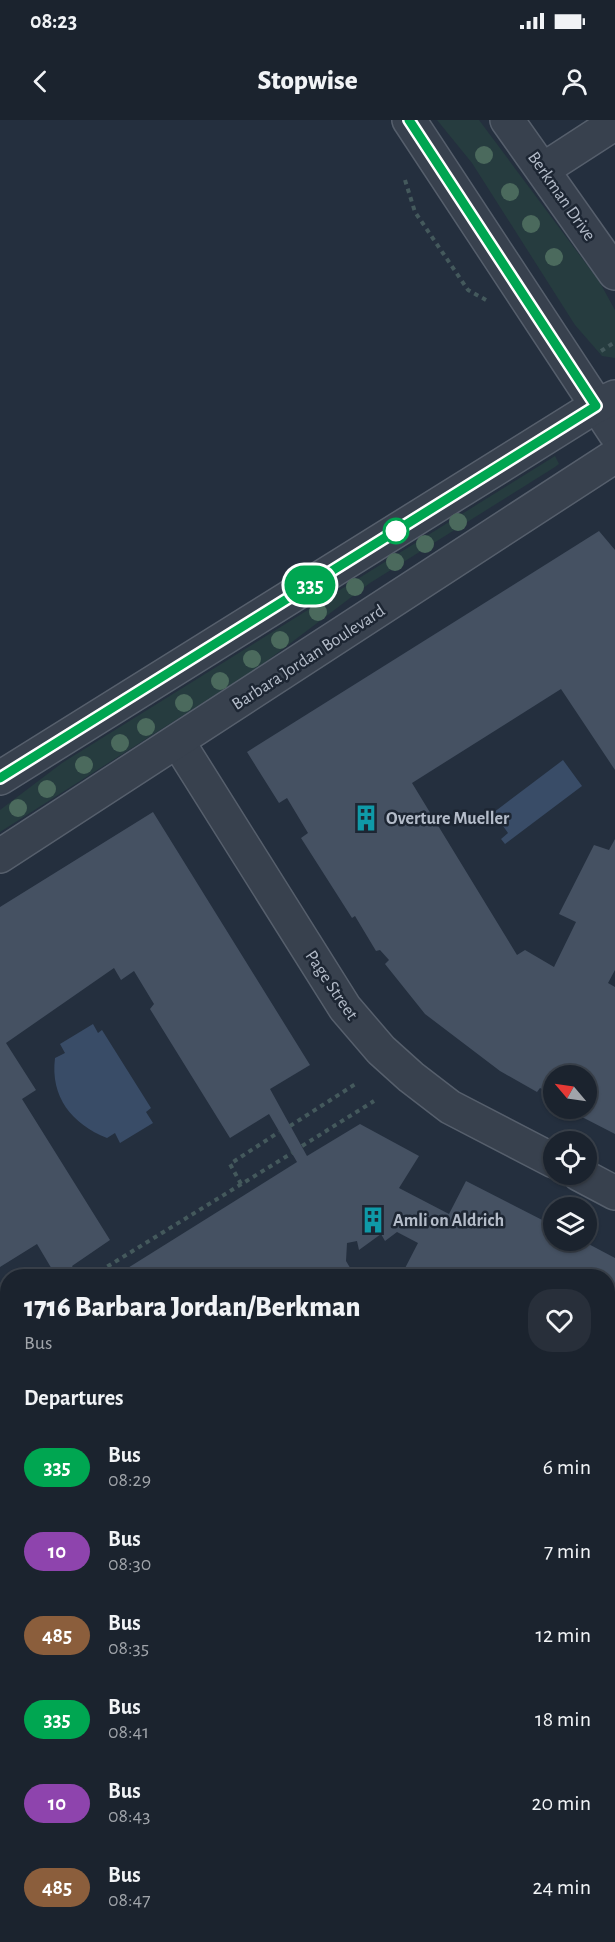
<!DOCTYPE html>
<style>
body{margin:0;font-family:"Alegreya Sans",sans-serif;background:#282f3a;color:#f1f3f6;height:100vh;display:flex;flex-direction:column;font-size:22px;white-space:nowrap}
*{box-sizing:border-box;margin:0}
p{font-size:20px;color:#a0a4aa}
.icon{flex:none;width:33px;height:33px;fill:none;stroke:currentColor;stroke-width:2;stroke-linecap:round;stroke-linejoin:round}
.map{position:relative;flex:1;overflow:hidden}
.panel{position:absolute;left:0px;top:1149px;width:615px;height:674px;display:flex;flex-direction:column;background:#1b232e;border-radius:24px 24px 0 0;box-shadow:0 2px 4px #0004,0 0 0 2px #39404a}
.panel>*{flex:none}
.badge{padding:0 12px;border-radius:20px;font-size:21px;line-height:39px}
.needle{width:39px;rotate:299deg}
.fabs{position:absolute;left:543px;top:945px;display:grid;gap:12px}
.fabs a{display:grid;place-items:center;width:54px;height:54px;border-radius:50%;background:#1b232e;box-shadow:0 2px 4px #0004,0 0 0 2px #39404a;font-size:30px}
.map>.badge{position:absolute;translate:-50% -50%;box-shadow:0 0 0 3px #fff}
h2{padding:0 24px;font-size:22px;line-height:54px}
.round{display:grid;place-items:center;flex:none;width:63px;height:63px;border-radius:24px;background:#282f3a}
.headline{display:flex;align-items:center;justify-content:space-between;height:102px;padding:0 24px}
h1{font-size:28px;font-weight:800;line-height:45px}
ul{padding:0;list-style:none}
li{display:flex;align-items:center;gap:18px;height:84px;padding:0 24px}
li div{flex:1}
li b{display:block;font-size:22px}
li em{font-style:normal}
li .badge{min-width:66px;font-weight:700;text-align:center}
.status{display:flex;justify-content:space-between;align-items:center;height:42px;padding:0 30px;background:#1b232e;direction:ltr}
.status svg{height:16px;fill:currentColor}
header{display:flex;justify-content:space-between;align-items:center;height:78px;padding:0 24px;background:#1b232e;font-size:27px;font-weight:800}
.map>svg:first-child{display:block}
</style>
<div class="status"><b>08:23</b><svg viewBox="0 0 49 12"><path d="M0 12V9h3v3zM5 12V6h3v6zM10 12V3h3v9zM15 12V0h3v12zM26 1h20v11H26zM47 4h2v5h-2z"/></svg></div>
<header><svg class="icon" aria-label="back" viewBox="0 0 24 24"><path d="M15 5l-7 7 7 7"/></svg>Stopwise<svg class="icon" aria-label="person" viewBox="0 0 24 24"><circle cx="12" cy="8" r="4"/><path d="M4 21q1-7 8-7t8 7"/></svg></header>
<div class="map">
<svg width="615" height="1822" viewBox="0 0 615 1822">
<rect width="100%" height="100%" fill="#242f3e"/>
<g fill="#263c3f">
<polygon points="437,0 479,0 599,161 615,190 615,238 602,236 575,205 472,43"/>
<polygon points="555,336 559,344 555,347 370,463 259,547 0,712 0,690 62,643"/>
<polygon points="615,1623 615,1822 367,1822 362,1815 608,1815 608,1628"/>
</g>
<g fill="#394c67">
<polygon points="563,640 582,666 505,724 501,719 508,713 498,699 490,704 485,699"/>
<path d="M93 904 98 913 102 910 151 988 146 992 153 1003 120 1023 115 1013 107 1018C72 1004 50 977 55 938L65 933 60 924Z"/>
</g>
<g fill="#455162">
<polygon points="599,411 615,430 615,650 561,569 412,663 517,835 525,830 554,847 576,802 559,794 594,725 609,730 615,719 615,850 608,863 615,867 615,1014 582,997 586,988 586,956 554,956 554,975 540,968 537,972 500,951 425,894 385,844 389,840 380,830 376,831 355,796 352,798 301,718 308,713 287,678 279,683 247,632"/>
<polygon points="153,692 310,945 270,969 307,1036 360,1004 419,1036 399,1068 449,1094 466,1061 554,1106 554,1120 581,1120 615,1138 615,1492 608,1497 608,1156 401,1156 418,1123 397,1112 385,1121 381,1114 359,1130 357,1121 347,1123 346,1141 355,1156 115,1156 297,1042 269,994 230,1018 150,889 154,884 134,851 121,860 114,848 6,923 36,970 22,979 110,1120 72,1146 78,1156 56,1156 37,1124 0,1147 0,787"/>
<polygon points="0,1412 6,1420 8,1418 8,1632 0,1621 0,1617 4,1614 0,1607"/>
<polygon points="8,1766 8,1815 145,1815 135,1822 0,1822 0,1771"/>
</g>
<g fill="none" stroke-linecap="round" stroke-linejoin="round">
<g stroke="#565f6c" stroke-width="36">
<g id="minor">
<polyline points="409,0 615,313"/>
<polyline points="507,0 615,153"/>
<polyline points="544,49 615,3"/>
<polyline points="178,622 345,888 381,930 411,957 450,987 554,1041"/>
<polyline points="0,658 596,286 615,277"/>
<polyline points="0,736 615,336"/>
<polyline points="579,1054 615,1073"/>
<polyline points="0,1276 8,1288"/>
<polyline points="608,1588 615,1582"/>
<polyline points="338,1815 343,1822"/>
<polyline points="547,1815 551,1822"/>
<polyline points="252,1822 264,1815"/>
</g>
</g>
<g stroke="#44595c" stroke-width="4" stroke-dasharray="4.5 4.5" stroke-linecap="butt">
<polyline points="405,60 415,92 468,170 486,180"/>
<polyline points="601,231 615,222"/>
<polyline points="290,1006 357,963"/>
<polyline points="302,1026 374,981"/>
<polyline points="241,1064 230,1044 279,1012"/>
<polyline points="92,1156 292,1033"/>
</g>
<use href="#minor" stroke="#38414e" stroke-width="33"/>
</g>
<g fill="#4b6a5d">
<circle cx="484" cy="35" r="9"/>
<circle cx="510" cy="72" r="9"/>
<circle cx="531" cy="104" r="9"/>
<circle cx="554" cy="137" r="9"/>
<circle cx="458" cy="402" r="9"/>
<circle cx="425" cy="424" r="9"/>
<circle cx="395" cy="442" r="9"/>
<circle cx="355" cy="467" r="9"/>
<circle cx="318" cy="492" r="9"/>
<circle cx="280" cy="520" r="9"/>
<circle cx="252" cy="539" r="9"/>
<circle cx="220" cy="561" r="9"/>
<circle cx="184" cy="583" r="9"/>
<circle cx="146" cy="607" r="9"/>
<circle cx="120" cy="623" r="9"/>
<circle cx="84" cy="645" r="9"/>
<circle cx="47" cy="669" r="9"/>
<circle cx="18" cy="688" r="9"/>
</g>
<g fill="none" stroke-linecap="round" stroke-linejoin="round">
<g stroke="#fff" stroke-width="14">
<polyline id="line" points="0,658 596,286 409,0"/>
</g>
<use href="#line" stroke="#00a651" stroke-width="9"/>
</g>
<defs>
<g id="building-bare" transform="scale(2.07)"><path d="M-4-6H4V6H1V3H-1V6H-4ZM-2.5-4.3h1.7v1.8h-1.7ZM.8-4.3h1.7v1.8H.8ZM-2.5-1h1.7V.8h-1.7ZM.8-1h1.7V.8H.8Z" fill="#0f9aa8" stroke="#1d2633" stroke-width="2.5" paint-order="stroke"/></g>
</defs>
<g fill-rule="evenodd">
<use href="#building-bare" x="366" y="698"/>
<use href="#building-bare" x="373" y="1100"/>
</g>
<circle fill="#fff" stroke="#00a651" stroke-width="3" cx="396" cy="411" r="12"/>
<g text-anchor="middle" stroke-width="5" stroke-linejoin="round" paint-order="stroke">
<g font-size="18" fill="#b4bcc9" stroke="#1d2633">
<text transform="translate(562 76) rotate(55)" y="6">Berkman Drive</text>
<text transform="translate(308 537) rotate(-33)" y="6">Barbara Jordan Boulevard</text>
<text transform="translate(332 865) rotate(56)" y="6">Page Street</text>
</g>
<g font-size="18" font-weight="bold" fill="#b4bcc9" stroke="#1d2633" text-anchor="start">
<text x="386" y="704">Overture Mueller</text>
<text x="393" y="1106">Amli on Aldrich</text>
</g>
</g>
</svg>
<div class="fabs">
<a><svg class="needle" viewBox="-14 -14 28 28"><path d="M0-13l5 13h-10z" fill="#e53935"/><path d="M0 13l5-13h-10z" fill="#a0a4aa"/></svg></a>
<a><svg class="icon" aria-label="locate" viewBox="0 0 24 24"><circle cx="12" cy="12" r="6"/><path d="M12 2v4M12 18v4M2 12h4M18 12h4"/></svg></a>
<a><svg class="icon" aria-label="layers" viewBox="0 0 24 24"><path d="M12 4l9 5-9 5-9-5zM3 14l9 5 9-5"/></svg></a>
</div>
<b class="badge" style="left:310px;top:465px;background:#00a651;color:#fff">335</b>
<section class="panel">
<div class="headline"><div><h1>1716 Barbara Jordan/Berkman</h1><p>Bus</p></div><a class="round"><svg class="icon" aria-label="heart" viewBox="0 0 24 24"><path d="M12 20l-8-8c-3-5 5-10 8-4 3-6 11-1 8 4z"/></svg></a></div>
<h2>Departures</h2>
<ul>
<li><span class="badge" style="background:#00a651;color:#fff">335</span><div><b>Bus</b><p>08:29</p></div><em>6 min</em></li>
<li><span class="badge" style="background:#8e44ad;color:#fff">10</span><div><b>Bus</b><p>08:30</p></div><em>7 min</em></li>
<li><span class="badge" style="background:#8b5e3c;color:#fff">485</span><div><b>Bus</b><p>08:35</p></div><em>12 min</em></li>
<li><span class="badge" style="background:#00a651;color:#fff">335</span><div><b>Bus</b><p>08:41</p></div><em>18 min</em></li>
<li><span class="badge" style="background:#8e44ad;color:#fff">10</span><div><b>Bus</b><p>08:43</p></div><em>20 min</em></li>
<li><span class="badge" style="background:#8b5e3c;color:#fff">485</span><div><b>Bus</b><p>08:47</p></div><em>24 min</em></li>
</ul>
</section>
</div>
